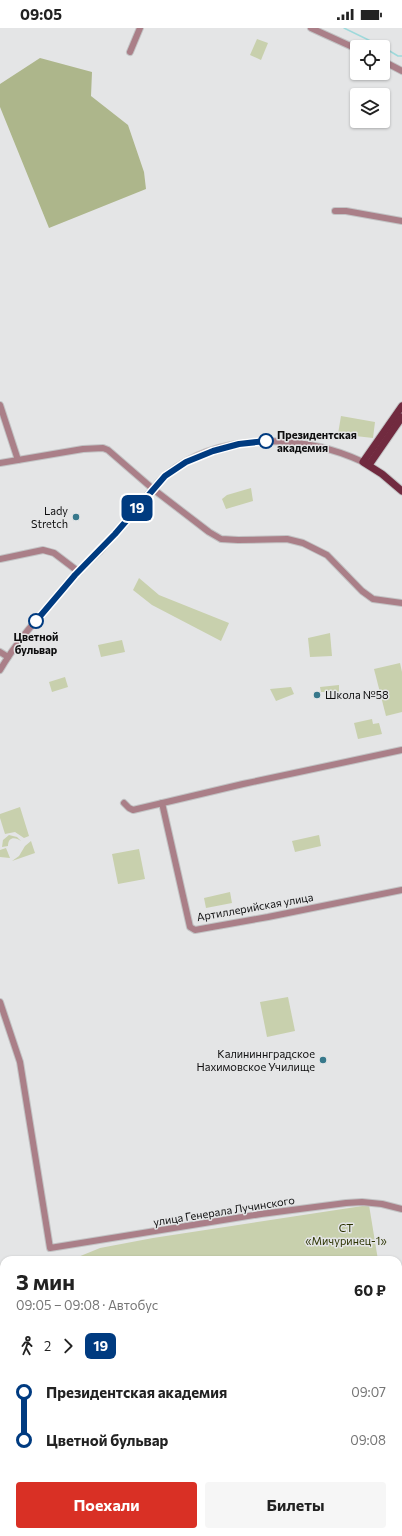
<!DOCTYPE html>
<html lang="ru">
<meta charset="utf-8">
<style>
body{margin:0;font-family:Commissioner,sans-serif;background:#f6f6f6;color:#222;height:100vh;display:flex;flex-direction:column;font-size:15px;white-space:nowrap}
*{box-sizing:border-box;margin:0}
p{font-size:13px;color:#767676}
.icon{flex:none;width:22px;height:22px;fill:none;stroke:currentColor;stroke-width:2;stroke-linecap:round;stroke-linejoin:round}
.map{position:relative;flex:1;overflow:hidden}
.sheet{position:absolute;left:0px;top:1228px;width:402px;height:280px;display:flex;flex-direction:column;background:#fff;border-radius:12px 12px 0 0;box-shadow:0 1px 3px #0004}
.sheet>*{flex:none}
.badge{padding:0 8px;border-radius:6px;font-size:14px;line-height:26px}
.fabs{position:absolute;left:350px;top:12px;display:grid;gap:8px}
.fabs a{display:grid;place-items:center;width:40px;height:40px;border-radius:4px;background:#fff;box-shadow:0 1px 3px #0004;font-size:20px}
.map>.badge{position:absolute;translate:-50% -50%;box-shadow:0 0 0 2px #fff}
.legs{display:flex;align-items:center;gap:6px;height:44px;padding:0 16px;font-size:13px}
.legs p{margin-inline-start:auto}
.summary{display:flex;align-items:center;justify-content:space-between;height:68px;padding:0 16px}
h1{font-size:22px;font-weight:700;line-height:30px}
.cta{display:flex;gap:8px;margin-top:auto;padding:8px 16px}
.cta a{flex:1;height:46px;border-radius:4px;background:#d93025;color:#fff;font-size:16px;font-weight:700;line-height:46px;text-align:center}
.cta a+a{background:#f6f6f6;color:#222}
ul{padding:0 16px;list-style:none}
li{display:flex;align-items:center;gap:14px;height:48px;font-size:15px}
li i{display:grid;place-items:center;width:6px;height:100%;margin:0 5px;background:currentColor}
li i::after{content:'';width:10px;height:10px;margin:-5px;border:3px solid;border-radius:50%;background:#fff}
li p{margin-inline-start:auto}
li:first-child i{background:linear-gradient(#0000 50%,currentColor 0)}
li:last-child i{background:linear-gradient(currentColor 50%,#0000 0)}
.status{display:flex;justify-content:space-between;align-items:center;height:28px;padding:0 20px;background:#fff;direction:ltr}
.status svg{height:11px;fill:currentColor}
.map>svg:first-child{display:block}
</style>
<div class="status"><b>09:05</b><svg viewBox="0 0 49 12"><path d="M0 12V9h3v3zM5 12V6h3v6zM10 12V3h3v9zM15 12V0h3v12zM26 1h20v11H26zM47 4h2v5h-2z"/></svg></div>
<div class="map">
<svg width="402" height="1508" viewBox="0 0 402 1508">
<rect width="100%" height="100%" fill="#e4e5e6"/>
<g fill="#c8d0ad">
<polygon points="257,11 268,15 261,32 250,27"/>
<polygon points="341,388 375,394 373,410 338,406"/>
<polygon points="251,460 253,473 226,481 222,471 227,467"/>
<polygon points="139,550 159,567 229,595 221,613 152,577 133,562"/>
<polygon points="330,605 332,628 310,629 308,610"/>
<polygon points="122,612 125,624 101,629 98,617"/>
<polygon points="400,635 402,644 402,684 386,688 374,641"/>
<polygon points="65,649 68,659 52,664 49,654"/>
<polygon points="339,657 339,666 333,667 333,664 321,664 320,659"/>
<polygon points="291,659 294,666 276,673 270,661"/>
<polygon points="372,691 373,696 379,695 382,706 358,711 354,695"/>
<polygon points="20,779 29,808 24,810 15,804 5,806 0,790 0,786"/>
<path d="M9 807 17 809 21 813C16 809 8 808 8 818L2 819 3 812Z"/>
<polygon points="319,807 321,818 295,824 292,813"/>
<polygon points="31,813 35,825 12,833 19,828 25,818"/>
<polygon points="6,820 10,830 0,829 0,822"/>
<polygon points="139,821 145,851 118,856 112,826"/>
<polygon points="230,864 232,875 206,880 204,870"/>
<polygon points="288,969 295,1003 267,1009 260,974"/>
<polygon points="369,1177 378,1232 81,1232 78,1229 100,1220 153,1210"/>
<polygon points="398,1331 402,1349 402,1508 193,1508 191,1504 398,1504"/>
<polygon points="0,1334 4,1341 4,1504 69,1504 72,1508 0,1508"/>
</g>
<polygon fill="#adb68b" points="40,30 92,44 91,68 128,97 144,144 146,161 49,200 0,79 0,56"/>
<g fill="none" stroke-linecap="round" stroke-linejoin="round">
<g stroke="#9ed9db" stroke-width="1.5">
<polyline points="344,0 383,19"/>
<polyline points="383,19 398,28 402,28"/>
</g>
<g stroke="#c2c3c4" stroke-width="8">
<g id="minor">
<polyline points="311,0 357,21"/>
<polyline points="130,24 140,0"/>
<polyline points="383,33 402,43"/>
<polyline points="335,183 346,183 402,193"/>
<polyline points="0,377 18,432"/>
<polyline points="0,435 83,421 103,420 108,422 153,461 209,504 221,511 238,512 287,511 303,515 327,527 362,563 373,571 402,575"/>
<polyline points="0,531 43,522 54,525 79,544"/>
<polyline points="0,624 8,629"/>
<path d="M0 642C14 618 31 598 49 577 58 567 66 556 75 547 83 539 91 532 99 524 113 508 127 492 140 476 149 466 157 454 167 446 221 403 303 406 363 434"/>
<polyline points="124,775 129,780 133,782 243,756 402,722"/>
<polyline points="162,775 190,899 195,902 268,889 402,862"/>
<polyline points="0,974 20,1034 50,1220 261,1186 346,1175 362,1174 382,1176 402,1181"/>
</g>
</g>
<g stroke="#c2c3c4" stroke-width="9">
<g id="major">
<polyline points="402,378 363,434 382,446 402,463"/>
<polyline points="369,437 402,389"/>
</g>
</g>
<use href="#minor" stroke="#aa7f88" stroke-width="6"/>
<use href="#major" stroke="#712a3f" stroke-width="7"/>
</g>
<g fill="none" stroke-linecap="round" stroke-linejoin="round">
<g stroke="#fff" stroke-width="9">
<polyline id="line-1" points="36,593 75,547 115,506 165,448 186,434 213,423 239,416 266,413"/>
</g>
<use href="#line-1" stroke="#003b80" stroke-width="6"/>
</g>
<g fill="#fff" stroke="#003b80" stroke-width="2">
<circle cx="266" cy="413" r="7"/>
<circle cx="36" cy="593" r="7"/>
</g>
<g fill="#37788b" stroke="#e4e5e6" stroke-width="1.5">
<circle cx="76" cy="489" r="4"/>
<circle cx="317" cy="667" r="4"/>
<circle cx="323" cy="1032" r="4"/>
</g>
<g text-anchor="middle" stroke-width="3" stroke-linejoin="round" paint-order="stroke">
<g font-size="11" font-weight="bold" fill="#0e0e0f" stroke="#e4e5e6" text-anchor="start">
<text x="277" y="411">Президентская<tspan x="277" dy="13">академия</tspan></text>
<text x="36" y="613" text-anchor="middle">Цветной<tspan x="36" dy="13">бульвар</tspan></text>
</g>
<g font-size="11" fill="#0e0e0f" stroke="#e4e5e6" text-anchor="end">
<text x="68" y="487">Lady<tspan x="68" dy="13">Stretch</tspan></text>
<text x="325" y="671" text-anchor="start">Школа №58</text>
<text x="315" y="1030">Калининнградское<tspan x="315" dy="13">Нахимовское Училище</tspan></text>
</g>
<g font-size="11" fill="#0e0e0f" stroke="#e4e5e6">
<text transform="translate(255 879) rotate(-10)" y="4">Артиллерийская улица</text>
<text transform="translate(224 1183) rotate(-9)" y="4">улица Генерала Лучинского</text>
</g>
<g font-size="11" fill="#2a3200" stroke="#e4e5e6">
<text x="346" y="1204">СТ<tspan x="346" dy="13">«Мичуринец-1»</tspan></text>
</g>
</g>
</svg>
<div class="fabs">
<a><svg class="icon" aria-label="locate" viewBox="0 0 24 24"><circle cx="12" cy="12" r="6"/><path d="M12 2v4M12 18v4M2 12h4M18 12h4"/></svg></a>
<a><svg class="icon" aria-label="layers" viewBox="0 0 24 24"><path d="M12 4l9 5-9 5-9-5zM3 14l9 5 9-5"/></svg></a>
</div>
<b class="badge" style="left:137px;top:480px;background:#003b80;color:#fff">19</b>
<section class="sheet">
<div class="summary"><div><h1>3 мин</h1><p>09:05 – 09:08 · Автобус</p></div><b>60 ₽</b></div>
<div class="legs"><svg class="icon" aria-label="walk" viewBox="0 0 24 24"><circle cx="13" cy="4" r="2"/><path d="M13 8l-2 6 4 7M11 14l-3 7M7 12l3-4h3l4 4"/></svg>2<svg class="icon" aria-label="forward" viewBox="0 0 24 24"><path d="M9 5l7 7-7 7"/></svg><b class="badge" style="background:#003b80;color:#fff">19</b></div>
<ul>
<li><i style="color:#003b80"></i><b>Президентская академия</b><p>09:07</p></li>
<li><i style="color:#003b80"></i><b>Цветной бульвар</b><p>09:08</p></li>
</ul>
<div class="cta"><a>Поехали</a><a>Билеты</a></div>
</section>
</div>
